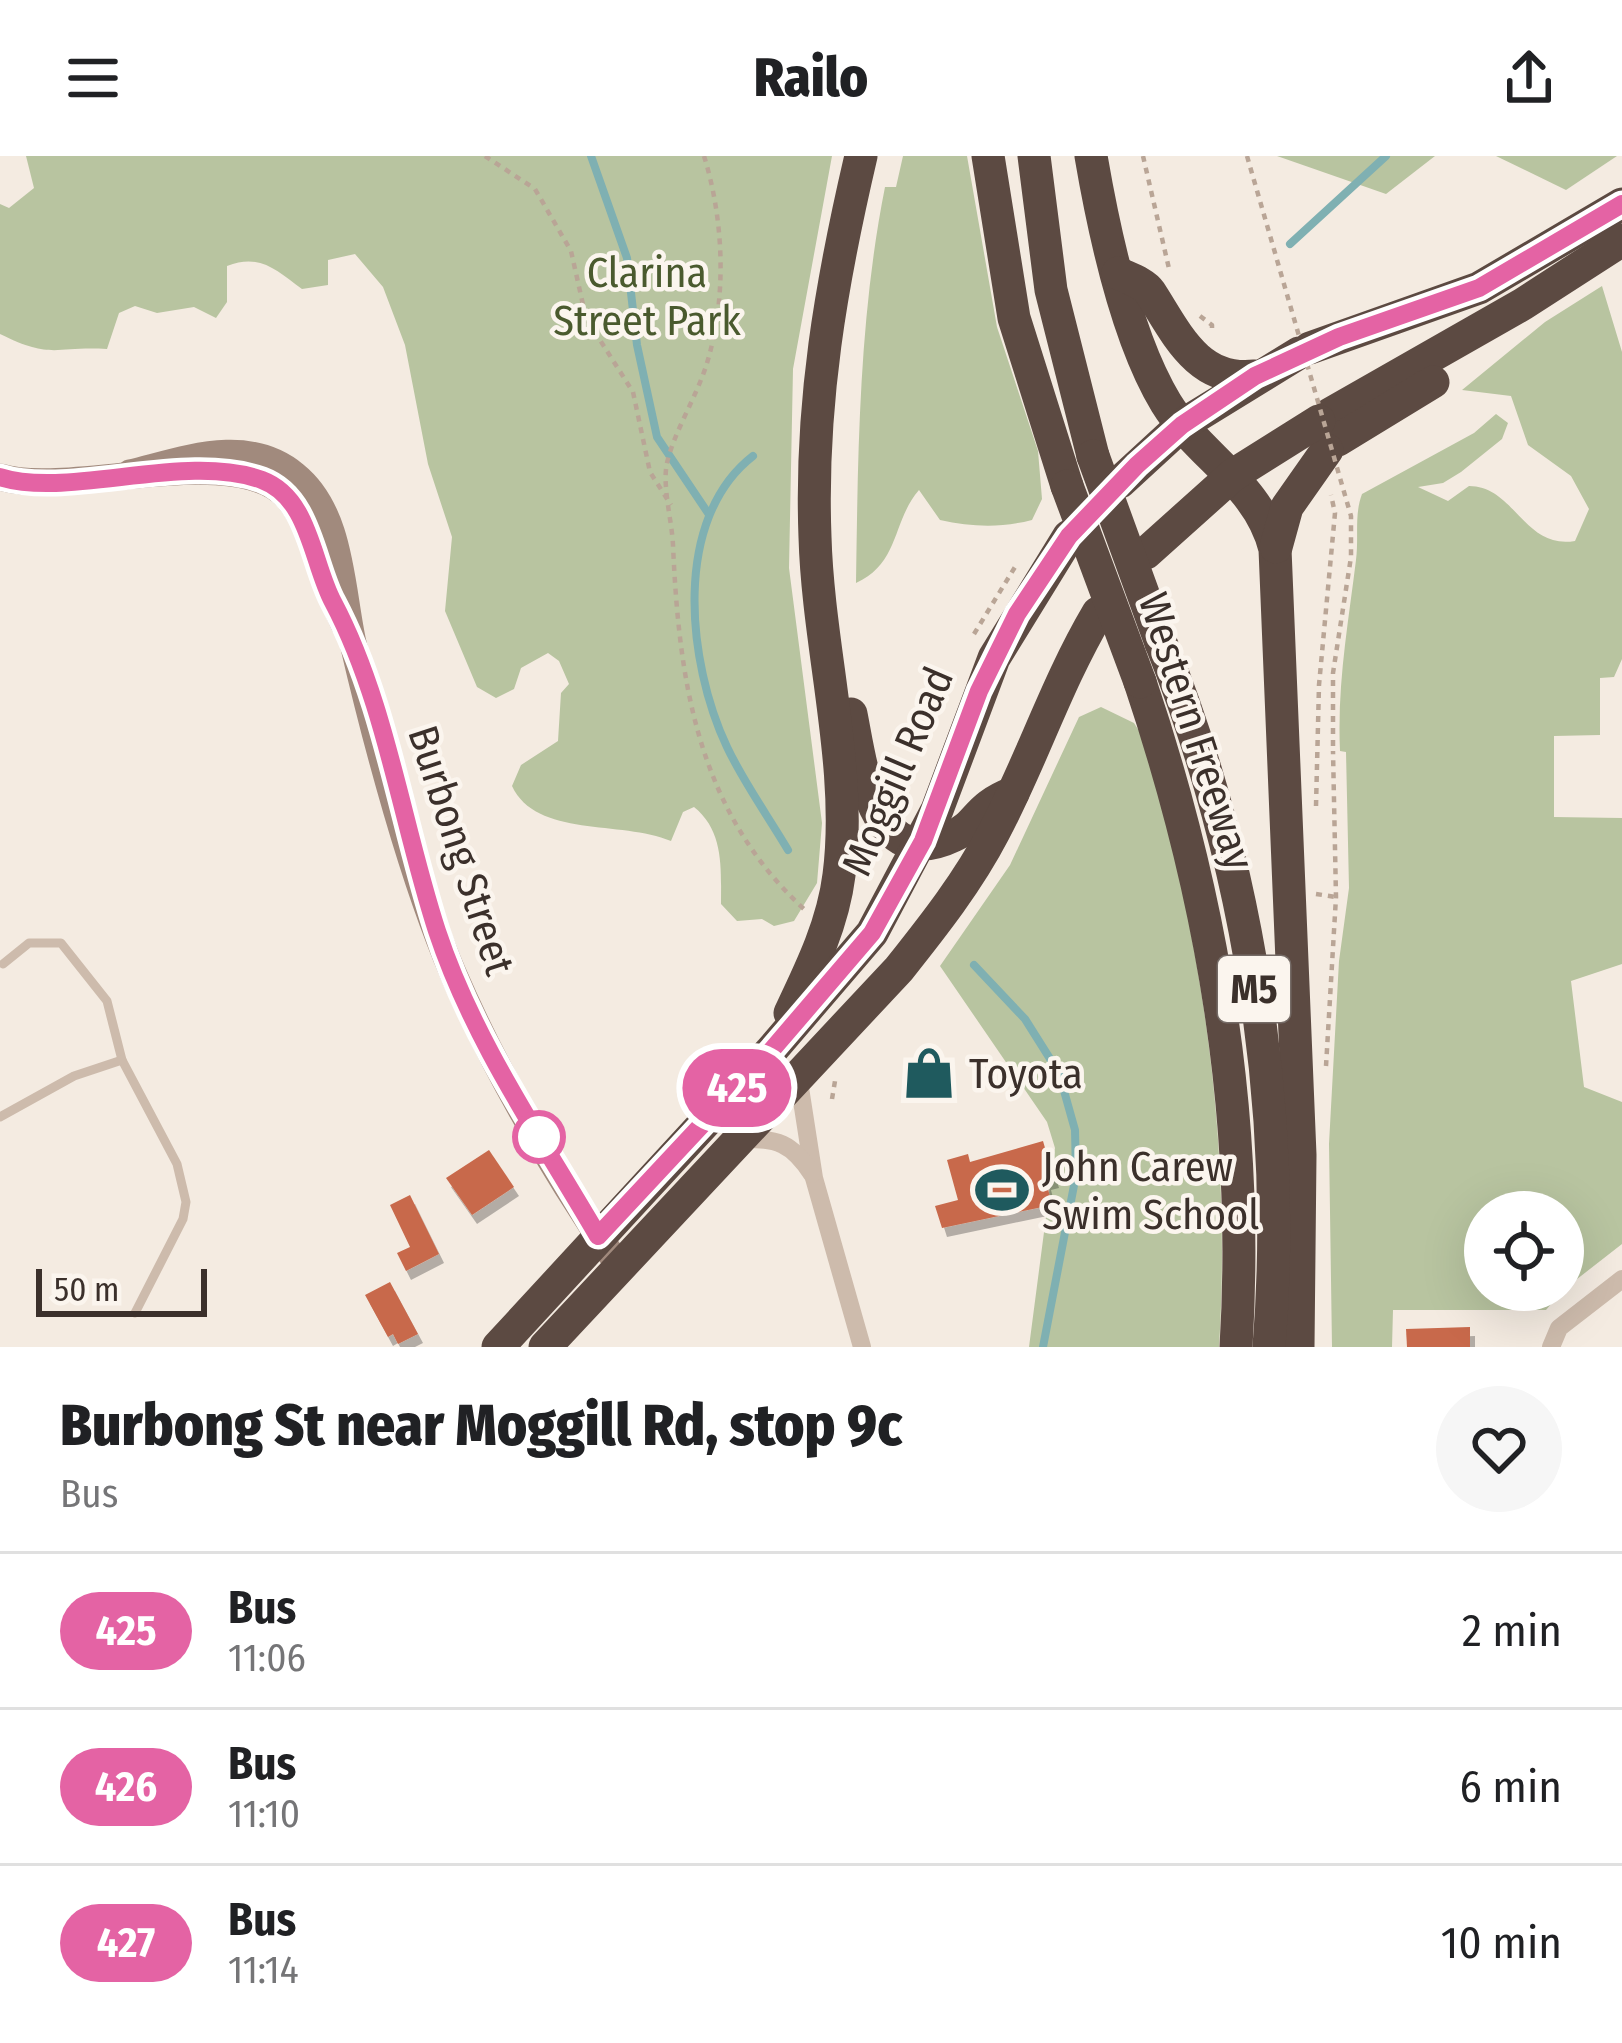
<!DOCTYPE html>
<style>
body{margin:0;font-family:"Fira Sans Condensed",sans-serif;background:#f6f6f6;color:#202124;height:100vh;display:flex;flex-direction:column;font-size:45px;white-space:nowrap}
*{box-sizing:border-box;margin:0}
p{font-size:39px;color:#757577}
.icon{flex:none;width:66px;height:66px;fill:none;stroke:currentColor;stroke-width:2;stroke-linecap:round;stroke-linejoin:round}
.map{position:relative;height:1191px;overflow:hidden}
.side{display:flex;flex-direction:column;background:#fff;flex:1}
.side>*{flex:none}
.badge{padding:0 24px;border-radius:39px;font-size:42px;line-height:78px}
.buttons{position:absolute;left:1464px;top:1035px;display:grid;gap:24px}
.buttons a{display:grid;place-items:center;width:120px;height:120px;border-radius:50%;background:#fff;box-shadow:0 12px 48px #0002;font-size:60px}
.scale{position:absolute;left:36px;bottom:30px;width:171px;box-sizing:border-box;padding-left:12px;border:6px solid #3b302b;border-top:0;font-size:33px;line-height:42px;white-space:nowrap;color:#3b302b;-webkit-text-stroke:9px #fbf5ee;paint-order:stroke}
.map>.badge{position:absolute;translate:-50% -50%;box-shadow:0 0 0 6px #fff}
.round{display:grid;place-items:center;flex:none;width:126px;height:126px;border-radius:63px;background:#f6f6f6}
.summary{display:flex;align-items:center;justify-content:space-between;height:204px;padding:0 60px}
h1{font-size:57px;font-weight:800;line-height:90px}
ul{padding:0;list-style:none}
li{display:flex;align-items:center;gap:36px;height:156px;padding:0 60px;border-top:3px solid #e0e0e0}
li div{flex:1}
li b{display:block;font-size:45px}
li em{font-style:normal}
li .badge{min-width:132px;font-weight:700;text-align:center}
header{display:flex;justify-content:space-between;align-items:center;height:156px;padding:0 60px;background:#fff;font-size:54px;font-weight:800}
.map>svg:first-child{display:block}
</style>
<header><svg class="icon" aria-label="menu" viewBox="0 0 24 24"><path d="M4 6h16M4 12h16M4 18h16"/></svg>Railo<svg class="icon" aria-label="share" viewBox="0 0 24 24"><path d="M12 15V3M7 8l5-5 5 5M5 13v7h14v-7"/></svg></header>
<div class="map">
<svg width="1622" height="1191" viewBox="0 0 1622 1191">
<defs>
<filter id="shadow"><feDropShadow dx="5" dy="9" stdDeviation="0" flood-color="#0004"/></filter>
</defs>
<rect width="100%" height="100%" fill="#f4ebe1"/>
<g fill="#b8c4a0">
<path d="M26 0H832L793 213 789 412 822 667 817 727 794 765 774 770 762 763 737 765 721 748C721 712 724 675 694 651L683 656 671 685C621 664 536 682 512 630L521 609 558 585 561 537 569 528 559 505 548 497 521 512 514 533 496 542 477 531 445 455 452 381 428 308 405 189 383 131 355 98 328 104V129L302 133C276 114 260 97 227 110V146L216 162 194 151 157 157 135 150 119 157 107 193C53 190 53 204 0 178V48L9 52 34 32Z"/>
<path d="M903 0H967L997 171 1038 295 1042 343 1032 364C1001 372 972 371 940 364L919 334C892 365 900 407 856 427 858 293 859 162 885 31H896Z"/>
<polygon points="1277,0 1435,0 1386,38"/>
<polygon points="1496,0 1617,0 1566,34"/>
<path d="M1602 130 1622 196V503L1614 521 1600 522V579L1554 580V661L1622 662V808L1571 825 1584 931 1622 946V1088L1563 1134V1056H1485V1134H1563L1546 1154H1393L1392 1191H1332L1329 988 1339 805 1349 732 1346 596 1340 595C1337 529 1348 469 1356 404 1359 381 1354 359 1362 338L1474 277 1496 258 1508 267 1502 283 1461 316 1443 327 1418 331 1448 345 1469 330C1515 330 1524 394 1575 385L1589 353 1571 320 1528 289 1511 240 1462 234 1545 166Z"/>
<path d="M1101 551 1134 567 1143 581C1202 779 1232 984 1219 1191H1029L1055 992 1047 966 940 810 1010 709 1079 561Z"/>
</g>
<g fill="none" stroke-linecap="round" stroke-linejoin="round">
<g stroke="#7fb0b2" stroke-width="8">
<polyline points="591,0 627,102 637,189 657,281 708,357"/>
<polyline points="1290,88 1386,0"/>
<path d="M753 300C672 363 687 506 727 591 744 627 768 660 788 694"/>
<polyline points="974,809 1025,863 1059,917 1075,974 1076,1019 1043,1191"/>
</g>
</g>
<g fill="#c8694b" filter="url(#shadow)">
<polygon points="1043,985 1054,1023 1046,1025 1052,1049 942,1072 935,1050 958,1044 947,1004 968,998 970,1006"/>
<polygon points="489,994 514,1031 472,1059 446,1022"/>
<polygon points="410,1039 439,1098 406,1115 397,1097 410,1091 390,1049"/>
<polygon points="390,1126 418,1178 398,1188 393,1178 388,1181 365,1139"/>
<polygon points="1470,1171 1470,1191 1407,1191 1406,1173"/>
</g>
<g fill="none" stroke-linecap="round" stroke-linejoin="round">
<g stroke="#b9a596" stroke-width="4.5" stroke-dasharray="6 6" stroke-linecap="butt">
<polyline points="485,0 535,33 571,95 586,162 633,236 650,316 671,349"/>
<path d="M704 0C724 64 727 142 707 207 697 240 674 276 667 307 662 330 672 365 673 389 679 527 698 656 805 754"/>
<polyline points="1143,0 1170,117"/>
<polyline points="1200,160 1212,169 1212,178"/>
<polyline points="974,478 1015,411"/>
<polyline points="1316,650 1319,529 1335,357 1331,339"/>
<polyline points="1316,738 1336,741"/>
<polyline points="1326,910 1336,741 1333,595"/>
<polyline points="832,943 835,925"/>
</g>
<g stroke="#cdbbac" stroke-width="9">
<polyline points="3,808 29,787 61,787 107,845 122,904 177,1008 186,1046 183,1063 135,1157"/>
<polyline points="0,961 74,920 122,904"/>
</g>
<g stroke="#cdbbac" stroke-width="18">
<polyline points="798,919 814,1022 862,1191"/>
<path d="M741 983C777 982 792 987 812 1018"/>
<polyline points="1551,1191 1559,1172 1622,1123"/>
</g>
<g stroke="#a18a7d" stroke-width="27">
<path d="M130 317C184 304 247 279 295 319 342 357 341 433 353 487 376 586 413 725 453 817 497 918 556 1019 619 1110"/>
<path d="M0 321C68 342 237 284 288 342 316 374 325 430 344 468"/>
</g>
<g stroke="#5c4a42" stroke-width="33">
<polyline points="988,0 1014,162 1067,330"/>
<polyline points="1034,0 1051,134 1093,300"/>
<path d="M1091 0C1104 76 1126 181 1166 247 1199 301 1259 328 1275 393L1300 999 1298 1191"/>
<path d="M1118 117C1128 122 1144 127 1150 136 1176 176 1197 227 1255 220"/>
<polyline points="1310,192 1479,132 1622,48"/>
<polyline points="1330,258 1523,148 1622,84"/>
<polyline points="1338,284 1433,226"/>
<polyline points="1120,326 1182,269 1299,197"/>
<polyline points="1276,391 1287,351 1327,294"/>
<polyline points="1146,397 1233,319 1319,265"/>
<path d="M1161 487C1249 708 1288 954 1269 1191"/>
<path d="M1140 526C1213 743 1250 962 1236 1191"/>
<path d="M851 558C861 607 872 719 953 680 980 668 974 652 1013 637"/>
<path d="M790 857C811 813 833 768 839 719 853 612 818 491 815 381 810 249 831 128 861 0"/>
<polyline points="498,1191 770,896 872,777 937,654 994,502 1069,380"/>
<path d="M545 1191 899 813C934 769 968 726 994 676 1032 604 1056 528 1098 457"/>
</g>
<polyline stroke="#b9a596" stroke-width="4.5" stroke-dasharray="6 6" stroke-linecap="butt" points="1247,0 1351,360 1351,401 1333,517 1333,595"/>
<g stroke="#5c4a42" stroke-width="33">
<polyline points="1093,300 1161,487"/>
<polyline points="1067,330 1140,526"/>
</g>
</g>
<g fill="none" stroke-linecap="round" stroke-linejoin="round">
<g stroke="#fff" stroke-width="27">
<path id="line" d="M0 321C68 343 186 296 262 324 310 342 312 407 333 446 386 546 402 668 437 775 473 884 541 982 598 1080L770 896 872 777 923 685 979 535 1017 458 1069 380 1137 309 1182 269 1255 220 1339 181 1479 132 1622 48"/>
</g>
<use href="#line" stroke="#e463a4" stroke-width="18"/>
</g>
<defs>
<g id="shop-bare" transform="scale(4.14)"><path d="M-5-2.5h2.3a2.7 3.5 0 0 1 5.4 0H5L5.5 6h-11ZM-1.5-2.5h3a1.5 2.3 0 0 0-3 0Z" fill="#1f5a5e" stroke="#fbf5ee" stroke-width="2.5" paint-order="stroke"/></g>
<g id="stadium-bare" transform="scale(4.14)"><path d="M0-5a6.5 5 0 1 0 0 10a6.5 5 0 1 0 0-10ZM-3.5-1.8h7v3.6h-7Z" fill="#1f5a5e" stroke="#fbf5ee" stroke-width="2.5" paint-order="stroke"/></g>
</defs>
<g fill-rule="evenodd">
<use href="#shop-bare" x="929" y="917"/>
<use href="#stadium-bare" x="1002" y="1034"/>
</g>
<circle fill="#fff" stroke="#e463a4" stroke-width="6" cx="539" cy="981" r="24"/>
<g text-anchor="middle" stroke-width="9" stroke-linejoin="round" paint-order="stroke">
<rect fill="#fbf5ee" stroke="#756b66" stroke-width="3" x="1218" y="800" width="72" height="66" rx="9"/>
<g font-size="39" font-weight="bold" fill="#3b302b">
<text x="1254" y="847">M5</text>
</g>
<g font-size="42" fill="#4a5a2e" stroke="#fbf5ee">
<text x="647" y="131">Clarina<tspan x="647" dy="48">Street Park</tspan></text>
</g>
<g font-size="42" fill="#3b302b" stroke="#fbf5ee">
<text transform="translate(1197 575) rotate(72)" y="15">Western Freeway</text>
<text transform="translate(897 615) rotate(-67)" y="15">Moggill Road</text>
<text transform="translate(462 694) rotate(72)" y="15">Burbong Street</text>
</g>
<g font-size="42" fill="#3b302b" stroke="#fbf5ee" text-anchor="start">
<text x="969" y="932">Toyota</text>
<text x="1042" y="1025">John Carew<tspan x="1042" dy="48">Swim School</tspan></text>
</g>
</g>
</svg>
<div class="buttons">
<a><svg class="icon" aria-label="locate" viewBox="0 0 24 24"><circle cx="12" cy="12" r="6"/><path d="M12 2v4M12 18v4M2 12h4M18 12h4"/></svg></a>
</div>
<div class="scale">50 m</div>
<b class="badge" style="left:737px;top:932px;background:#e463a4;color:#fff">425</b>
</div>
<section class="side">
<div class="summary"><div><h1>Burbong St near Moggill Rd, stop 9c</h1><p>Bus</p></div><a class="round"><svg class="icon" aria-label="heart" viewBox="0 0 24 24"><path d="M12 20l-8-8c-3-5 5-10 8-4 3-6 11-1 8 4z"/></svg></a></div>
<ul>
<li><span class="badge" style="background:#e463a4;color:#fff">425</span><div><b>Bus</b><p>11:06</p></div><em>2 min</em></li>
<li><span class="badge" style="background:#e463a4;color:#fff">426</span><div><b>Bus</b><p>11:10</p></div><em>6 min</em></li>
<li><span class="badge" style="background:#e463a4;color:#fff">427</span><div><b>Bus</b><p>11:14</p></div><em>10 min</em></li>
</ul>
</section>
